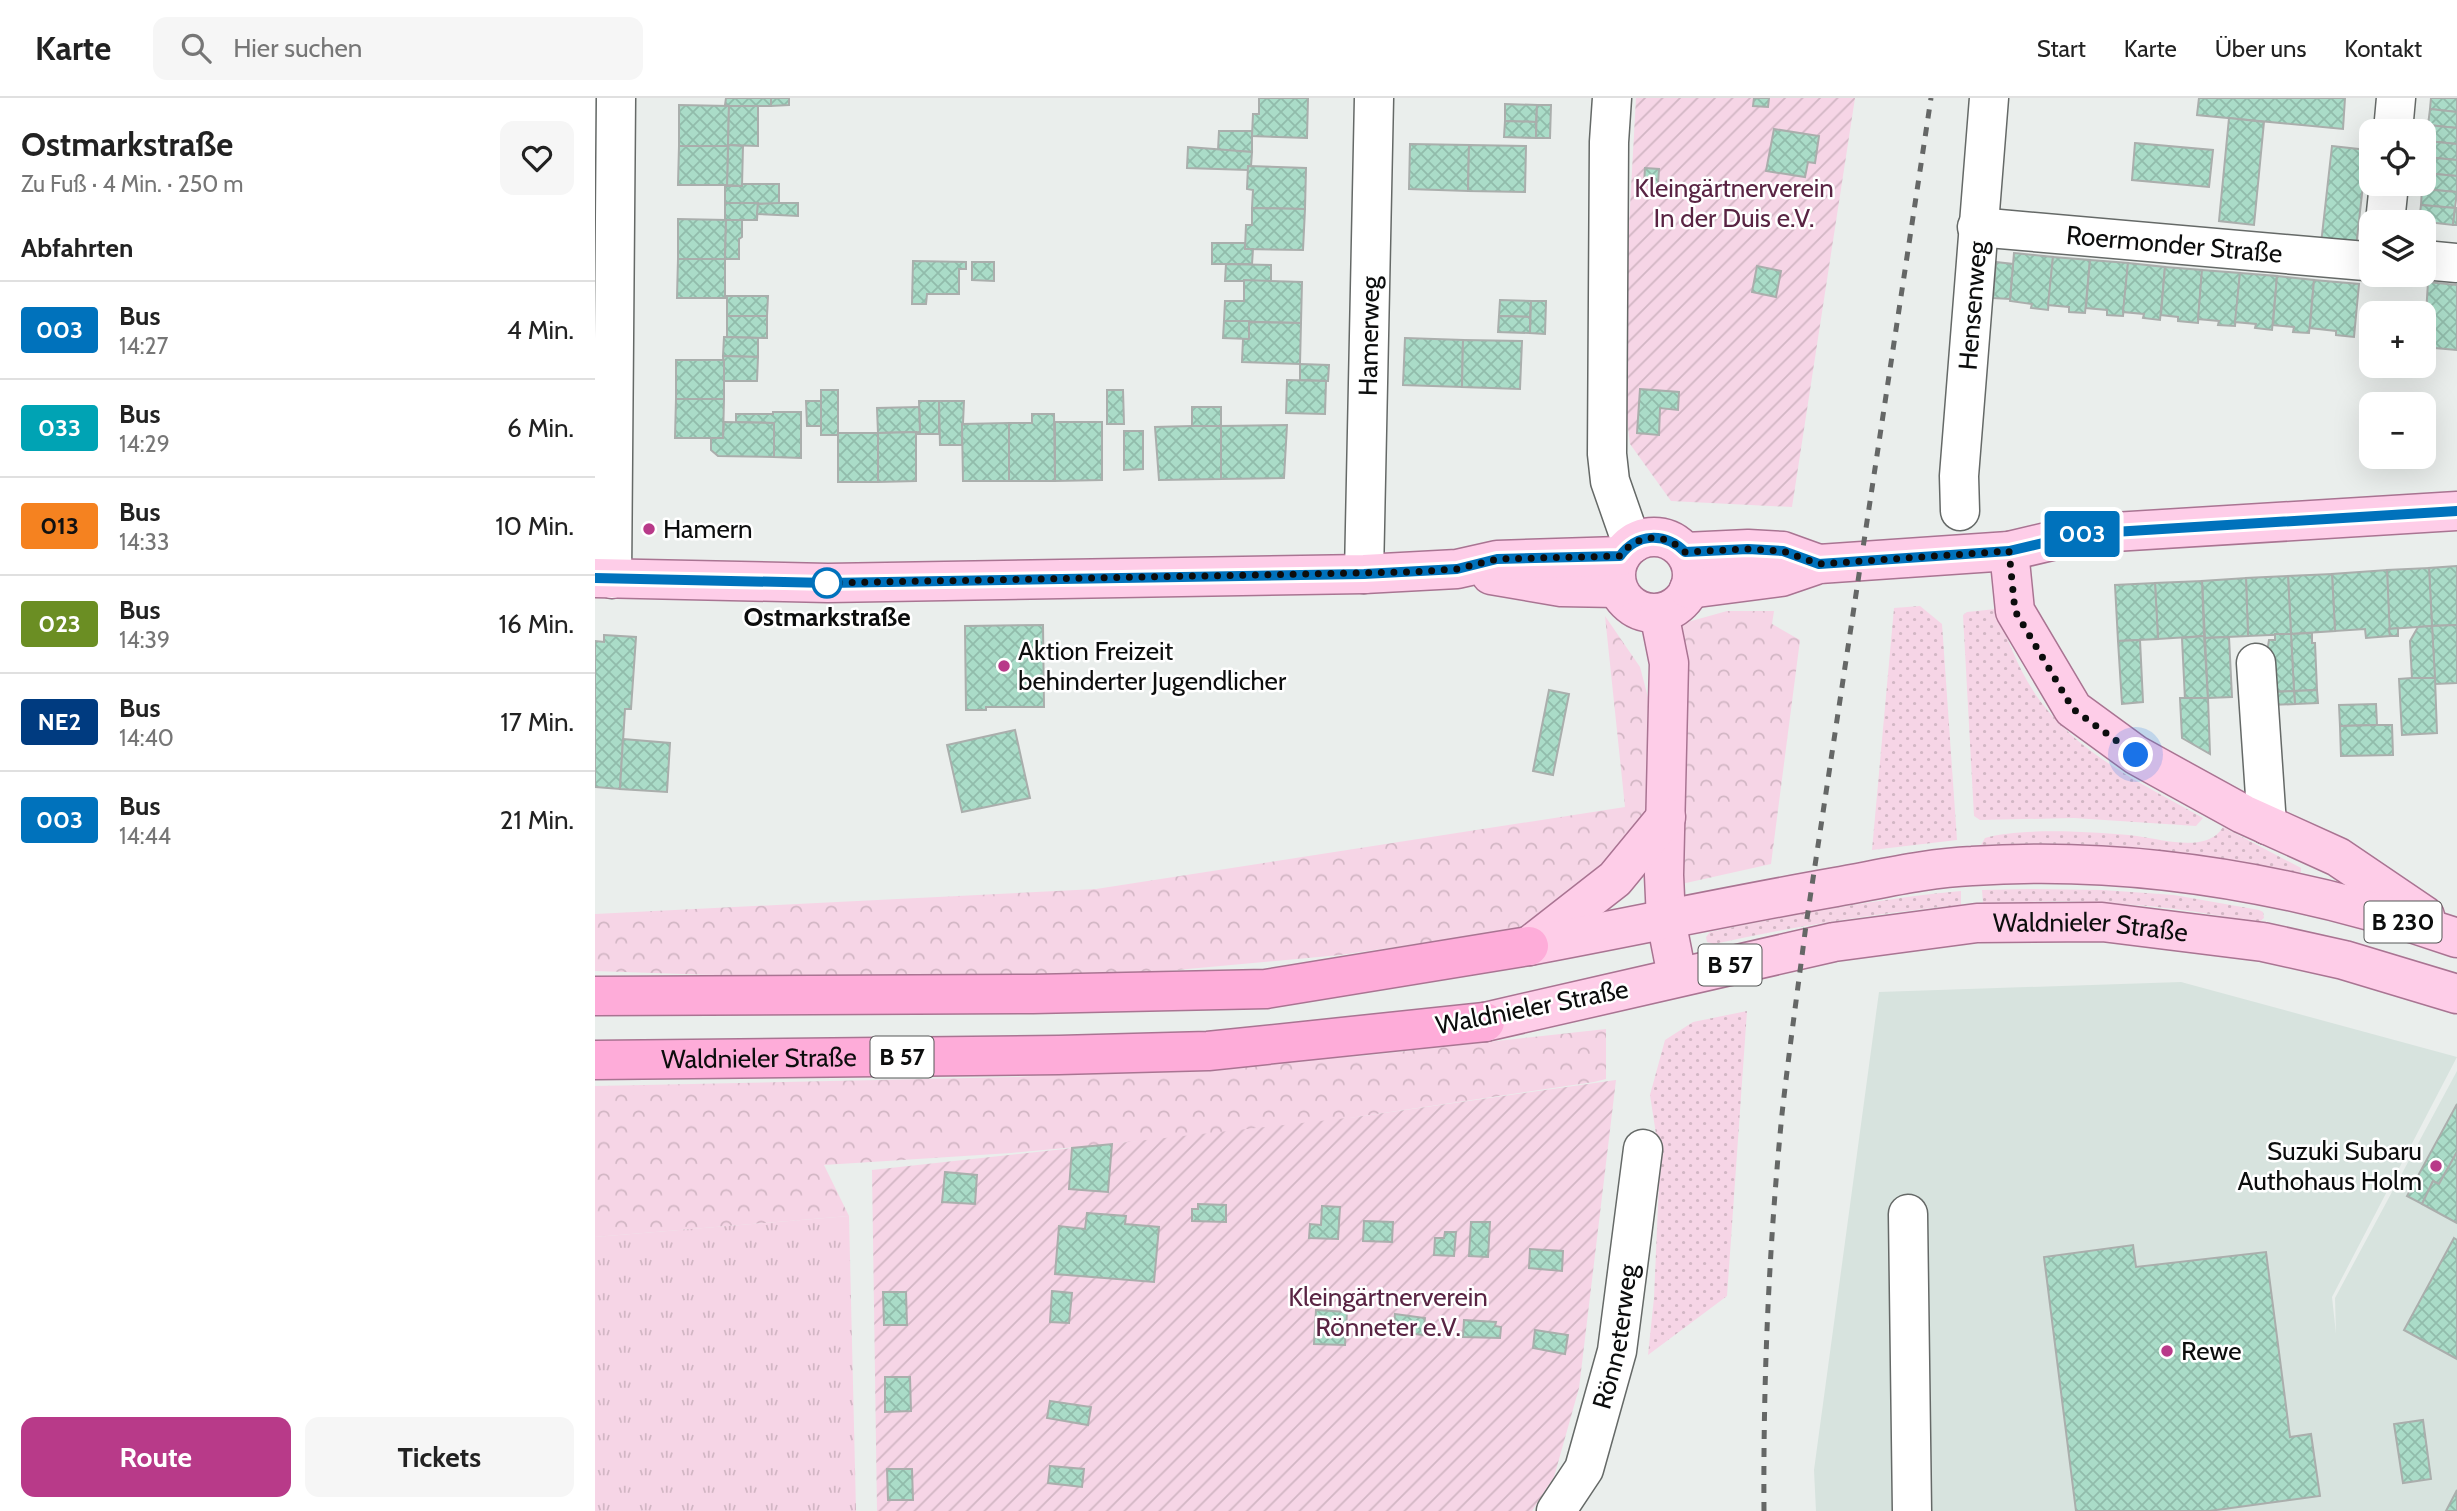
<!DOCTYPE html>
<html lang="de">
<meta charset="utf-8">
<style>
body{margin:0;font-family:Cabin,sans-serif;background:#f6f6f6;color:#222;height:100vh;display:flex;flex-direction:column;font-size:26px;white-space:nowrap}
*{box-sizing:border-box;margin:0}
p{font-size:23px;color:#767676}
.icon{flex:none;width:38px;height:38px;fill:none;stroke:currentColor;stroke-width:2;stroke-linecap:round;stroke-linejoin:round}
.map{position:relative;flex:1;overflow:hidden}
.drawer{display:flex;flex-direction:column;background:#fff;width:595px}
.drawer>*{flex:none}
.badge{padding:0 14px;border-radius:5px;font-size:24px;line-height:46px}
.fabs{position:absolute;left:1764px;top:21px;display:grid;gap:14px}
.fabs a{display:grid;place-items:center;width:77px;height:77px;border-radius:14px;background:#fff;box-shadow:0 7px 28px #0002;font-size:35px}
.you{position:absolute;width:35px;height:35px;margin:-18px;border:5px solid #fff;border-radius:50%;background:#1a73e8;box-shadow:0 0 0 10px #1a73e833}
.map>.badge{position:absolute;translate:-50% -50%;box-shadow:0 0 0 4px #fff}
h2{padding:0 21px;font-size:26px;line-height:63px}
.round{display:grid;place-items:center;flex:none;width:74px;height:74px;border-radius:14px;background:#f6f6f6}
.summary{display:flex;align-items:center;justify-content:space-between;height:119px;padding:0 21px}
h1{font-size:33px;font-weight:700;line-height:52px}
.button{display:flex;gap:14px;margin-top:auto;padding:14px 21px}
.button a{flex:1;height:80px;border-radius:14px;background:#b83a89;color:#fff;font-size:28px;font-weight:700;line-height:80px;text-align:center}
.button a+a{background:#f6f6f6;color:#222}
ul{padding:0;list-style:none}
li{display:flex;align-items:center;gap:21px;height:98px;padding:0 21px;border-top:2px solid #e0e0e0}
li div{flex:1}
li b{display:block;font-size:26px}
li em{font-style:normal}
li .badge{min-width:77px;font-weight:700;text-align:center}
header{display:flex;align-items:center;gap:42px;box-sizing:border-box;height:98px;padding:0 35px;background:#fff;border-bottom:2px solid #e0e0e0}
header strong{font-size:33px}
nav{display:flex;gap:38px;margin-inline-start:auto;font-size:24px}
.search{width:490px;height:63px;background:#f6f6f6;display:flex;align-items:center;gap:18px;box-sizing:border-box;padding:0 24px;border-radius:14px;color:#767676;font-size:26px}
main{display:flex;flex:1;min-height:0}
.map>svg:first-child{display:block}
</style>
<header>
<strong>Karte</strong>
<div class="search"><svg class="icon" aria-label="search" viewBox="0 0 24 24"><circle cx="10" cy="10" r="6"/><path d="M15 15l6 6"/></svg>Hier suchen</div>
<nav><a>Start</a><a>Karte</a><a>Über uns</a><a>Kontakt</a></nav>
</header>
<main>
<section class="drawer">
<div class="summary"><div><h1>Ostmarkstraße</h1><p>Zu Fuß · 4 Min. · 250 m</p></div><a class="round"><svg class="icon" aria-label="heart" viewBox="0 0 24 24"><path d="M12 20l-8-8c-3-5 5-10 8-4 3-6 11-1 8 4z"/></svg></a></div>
<h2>Abfahrten</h2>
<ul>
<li><span class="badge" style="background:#0072bc;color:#fff">003</span><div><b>Bus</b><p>14:27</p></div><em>4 Min.</em></li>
<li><span class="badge" style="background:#00a3b4;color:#fff">033</span><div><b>Bus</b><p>14:29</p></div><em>6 Min.</em></li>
<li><span class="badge" style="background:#f58220;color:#111">013</span><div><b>Bus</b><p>14:33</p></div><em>10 Min.</em></li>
<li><span class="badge" style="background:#6b8e23;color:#fff">023</span><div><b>Bus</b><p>14:39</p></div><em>16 Min.</em></li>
<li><span class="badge" style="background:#003b80;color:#fff">NE2</span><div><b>Bus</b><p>14:40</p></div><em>17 Min.</em></li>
<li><span class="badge" style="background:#0072bc;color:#fff">003</span><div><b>Bus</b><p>14:44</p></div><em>21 Min.</em></li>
</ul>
<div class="button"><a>Route</a><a>Tickets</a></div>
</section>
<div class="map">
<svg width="1862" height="1413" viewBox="0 0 1862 1413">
<defs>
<pattern id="grass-dots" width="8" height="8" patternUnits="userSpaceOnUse" patternTransform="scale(1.75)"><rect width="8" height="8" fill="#f6d5e6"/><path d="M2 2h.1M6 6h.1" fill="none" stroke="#d2b6c4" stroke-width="1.8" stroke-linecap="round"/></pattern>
<pattern id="forest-crowns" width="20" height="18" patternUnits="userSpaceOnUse" patternTransform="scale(1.75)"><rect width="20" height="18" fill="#f6d5e6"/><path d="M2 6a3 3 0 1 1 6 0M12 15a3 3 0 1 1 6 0" fill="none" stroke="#d2b6c4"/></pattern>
<pattern id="park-tufts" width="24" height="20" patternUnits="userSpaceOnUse" patternTransform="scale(1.75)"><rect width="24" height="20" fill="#f6d5e6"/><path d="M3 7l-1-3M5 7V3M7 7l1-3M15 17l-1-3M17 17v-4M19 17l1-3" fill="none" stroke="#d2b6c4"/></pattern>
<pattern id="garden-furrows" width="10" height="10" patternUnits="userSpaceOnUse" patternTransform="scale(1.75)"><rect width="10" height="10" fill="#f6d5e6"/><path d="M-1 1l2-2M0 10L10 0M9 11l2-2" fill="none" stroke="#d2b6c4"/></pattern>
<pattern id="building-cross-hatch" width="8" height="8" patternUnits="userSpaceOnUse" patternTransform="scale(1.75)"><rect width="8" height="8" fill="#aadcc8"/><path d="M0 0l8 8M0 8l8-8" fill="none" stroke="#91bcab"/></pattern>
</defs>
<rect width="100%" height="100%" fill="#eaeeec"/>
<polygon fill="#d7e3de" points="1586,884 1862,959 1737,1199 1741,1236 1740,1200 1862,973 1862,1413 1221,1413 1219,1372 1284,894"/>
<g fill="url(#grass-dots)">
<polygon points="1325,508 1347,526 1362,742 1277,752 1299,510"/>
<path d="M1401 511C1413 543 1425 576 1446 604 1486 658 1550 687 1608 720L1601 728 1479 720 1385 722 1379 718 1368 517 1372 514Z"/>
<path d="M1628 729 1706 770V774L1703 775C1599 752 1492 741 1386 747L1390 740C1427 729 1503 734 1542 738 1563 741 1591 749 1612 742 1620 739 1624 735 1628 729Z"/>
<path d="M1434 791 1508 792 1579 797 1664 812 1668 814 1669 820 1663 825C1606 813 1549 806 1491 804 1457 802 1422 805 1388 805L1387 792Z"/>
<path d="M1366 793V807C1283 815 1201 828 1119 846L1112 844 1111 839 1115 834C1198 817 1281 801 1366 793Z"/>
<polygon points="1152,913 1132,1198 1053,1257 1059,1200 1065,1062 1055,997 1070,942 1098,924"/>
</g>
<g fill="url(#forest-crowns)">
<polygon points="1132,513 1179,513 1177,526 1205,542 1176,766 1082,787 1082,527"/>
<polygon points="1010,518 1045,569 1060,626 1059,696 1039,734 971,803 918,832 745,857 418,887 0,873 0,816 501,791 1030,709"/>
<polygon points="1011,931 1011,981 999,984 680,1031 416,1055 229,1067 254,1118 0,1139 0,988 421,979 767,958"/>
</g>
<polygon fill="url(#park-tufts)" points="254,1118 261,1413 0,1413 0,1139"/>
<g fill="url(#garden-furrows)">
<polygon points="1041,0 1260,0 1197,409 1076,403 1035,346 1026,273"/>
<polygon points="1021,982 984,1290 959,1379 937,1413 282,1413 277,1072 761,1019"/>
</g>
<g fill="url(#building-cross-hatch)" stroke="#aaaeac" stroke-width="2">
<polygon points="131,0 176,0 176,8 134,8 130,7"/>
<polygon points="176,0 194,0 194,7 176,8"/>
<polygon points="664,0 713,0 712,40 657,38 658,16 664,16"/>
<polygon points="1159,0 1174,0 1173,9 1158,8"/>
<polygon points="1604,0 1750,0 1748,31 1602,17"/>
<polygon points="1836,0 1862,0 1862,14 1835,11"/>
<polygon points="910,6 942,7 941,24 910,23"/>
<polygon points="84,7 134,8 133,48 84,48"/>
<polygon points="942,7 956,7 955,40 941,40"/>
<polygon points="134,8 163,8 163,48 133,47"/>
<polygon points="1835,11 1862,14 1862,30 1833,27"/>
<polygon points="1634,20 1669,24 1659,127 1624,123"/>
<polygon points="910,23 941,24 941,40 909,39"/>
<polygon points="1833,27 1862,30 1862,46 1832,43"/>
<polygon points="1179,31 1224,38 1220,65 1213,64 1210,79 1171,73"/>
<polygon points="624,33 657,33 657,54 623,52"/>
<polygon points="1832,43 1862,46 1862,62 1830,59"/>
<polygon points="1540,45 1618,52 1614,89 1537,82"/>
<polygon points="815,46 874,47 873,93 814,91"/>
<polygon points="133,47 148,48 147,88 132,87"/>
<polygon points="874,47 931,48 930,94 873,93"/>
<polygon points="84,48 133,48 132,87 83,87"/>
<polygon points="1737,48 1772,52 1761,149 1726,146"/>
<polygon points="593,49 657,54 656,68 653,68 653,72 592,70"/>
<polygon points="1830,59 1862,62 1862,78 1829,75"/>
<polygon points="653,68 711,70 710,111 657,110 658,92 652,91"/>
<polygon points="1050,70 1064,71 1063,86 1049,86"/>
<polygon points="1829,75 1862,78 1862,94 1827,91"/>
<polygon points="147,86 184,86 184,106 130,105 130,88 147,88"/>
<polygon points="1827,91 1862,94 1860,110 1826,107"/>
<polygon points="130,105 163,105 162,122 130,122"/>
<polygon points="184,105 203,105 203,118 162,116 163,106"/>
<polygon points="1826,107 1860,110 1858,127 1824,123"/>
<polygon points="657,110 710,111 708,152 650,151 651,127 657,127"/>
<polygon points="1860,110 1862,110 1862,127 1858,127"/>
<polygon points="83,121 131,122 130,161 83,161"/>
<polygon points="131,122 147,122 147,139 144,141 144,161 130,161"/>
<polygon points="617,145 650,145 650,151 658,151 657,166 617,166"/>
<polygon points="1419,155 1458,159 1453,212 1436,210 1437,206 1415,203"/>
<polygon points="1458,159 1495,162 1490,215 1474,214 1474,209 1453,207"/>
<polygon points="83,161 130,161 130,200 82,200"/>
<polygon points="1495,162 1533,165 1528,218 1512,217 1512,212 1491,210"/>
<polygon points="318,163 371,164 371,171 364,171 364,196 332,196 331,206 317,206"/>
<polygon points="377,164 399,164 399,183 377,182"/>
<polygon points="1401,164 1418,166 1415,201 1398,200"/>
<polygon points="1533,165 1570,169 1565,222 1548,220 1549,216 1528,214"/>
<polygon points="631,166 676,167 676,183 630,183"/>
<polygon points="1162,168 1186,173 1181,199 1157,194"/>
<polygon points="1570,169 1607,172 1603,225 1583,223 1583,219 1566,217"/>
<polygon points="1607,172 1645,175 1640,228 1623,227 1624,223 1603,221"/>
<polygon points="1645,175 1682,178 1677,232 1660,230 1661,226 1640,224"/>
<polygon points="1682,178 1719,182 1714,235 1698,234 1699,229 1678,227"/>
<polygon points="649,182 707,184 706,225 629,223 630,203 649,203"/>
<polygon points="1719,182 1764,186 1759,239 1741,237 1741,233 1715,230"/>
<polygon points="1833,184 1862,187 1862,252 1829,249"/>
<polygon points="132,198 173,198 172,218 132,218"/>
<polygon points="905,202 936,203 935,219 904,218"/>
<polygon points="936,203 951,203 950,236 935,235"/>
<polygon points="132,218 172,218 172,240 132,239"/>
<polygon points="904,218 935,219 935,235 903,234"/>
<polygon points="629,223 654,223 654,241 628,240"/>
<polygon points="654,224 706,225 705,266 647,264 648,241 654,241"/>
<polygon points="129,239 163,240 163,259 128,258"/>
<polygon points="810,240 868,242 867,289 808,287"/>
<polygon points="868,242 927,243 925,291 867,289"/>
<polygon points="128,258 163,259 162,283 129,283"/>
<rect x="81" y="262" width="48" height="39"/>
<polygon points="705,266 734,267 733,283 705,282"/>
<polygon points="692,282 731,283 730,316 691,315"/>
<polygon points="1045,291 1084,294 1083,312 1065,310 1064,337 1042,335"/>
<rect x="226" y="292" width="17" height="45"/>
<polygon points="512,292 528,292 529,326 512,326"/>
<polygon points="81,301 129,301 128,340 80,340"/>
<polygon points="211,303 226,303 226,328 212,328"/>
<polygon points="324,303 344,303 344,336 321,336 321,334 325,334"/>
<polygon points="344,303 369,303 367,347 345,347"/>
<polygon points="324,309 325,334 283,335 282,310"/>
<rect x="597" y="309" width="29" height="19"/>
<polygon points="178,314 206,314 206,360 179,359 179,325 141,324 141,316 178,316"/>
<polygon points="437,316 459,316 460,383 414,383 414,325 437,325"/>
<polygon points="129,324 179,325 179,359 123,358 116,352 116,340 128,340"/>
<polygon points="460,324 507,324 507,382 460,383"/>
<polygon points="414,325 414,383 368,383 367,326"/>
<polygon points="692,327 689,380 626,381 626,328"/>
<polygon points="597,328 626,328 626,381 564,382 560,329"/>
<polygon points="529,333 548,333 548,371 529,372"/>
<polygon points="321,334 321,383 283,384 283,335"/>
<rect x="243" y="335" width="40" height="49"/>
<polygon points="1862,468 1862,527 1837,528 1834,470"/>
<polygon points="1834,470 1837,528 1794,531 1792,472"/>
<polygon points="1792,472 1795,538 1771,540 1770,531 1740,533 1737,476"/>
<polygon points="1737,476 1740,533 1696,536 1693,478"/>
<polygon points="1693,478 1696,536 1653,538 1651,480"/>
<polygon points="1651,480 1653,538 1610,540 1607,483"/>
<polygon points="1607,483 1609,538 1563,541 1560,485"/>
<polygon points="1560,485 1563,541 1523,543 1520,487"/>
<polygon points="448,527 449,609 391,609 391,612 371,612 370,528"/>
<polygon points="1862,527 1862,585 1840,586 1837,528"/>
<polygon points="1837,528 1840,580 1817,581 1815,543 1823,529"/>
<polygon points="1803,530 1803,538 1795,538 1794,531"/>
<polygon points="1717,535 1717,545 1720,545 1722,592 1699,593 1696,536"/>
<polygon points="1680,536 1696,536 1699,593 1675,594 1673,548 1674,542 1680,542"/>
<polygon points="9,537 41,539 36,611 30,611 25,691 0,689 0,543 9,544"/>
<polygon points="1609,538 1613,600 1590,602 1587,540"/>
<polygon points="1634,539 1637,599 1613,600 1610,540"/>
<polygon points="1545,542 1548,604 1527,606 1523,543"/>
<polygon points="1817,580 1840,580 1842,635 1807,637 1804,581"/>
<polygon points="954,592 974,596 958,677 938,673"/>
<polygon points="1722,592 1723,605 1700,606 1699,593"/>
<polygon points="1699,593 1700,606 1676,607 1675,594"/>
<polygon points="1585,600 1613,600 1615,656 1587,640"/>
<polygon points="1781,606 1782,627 1745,628 1744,607"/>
<polygon points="1782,627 1797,627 1798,657 1746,658 1745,628"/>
<polygon points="420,632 435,700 367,714 352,647"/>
<polygon points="28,641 75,645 72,694 25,691"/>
<polygon points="1862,1006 1862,1054 1844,1086 1838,1083 1827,1106 1812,1098"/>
<polygon points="517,1046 513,1094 474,1091 477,1050"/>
<polygon points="1862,1054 1862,1125 1827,1106 1838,1083 1844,1086"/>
<polygon points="350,1074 382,1077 380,1106 347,1104"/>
<polygon points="603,1106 631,1107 631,1124 597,1123 597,1111 603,1111"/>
<polygon points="727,1108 745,1109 743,1141 714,1140 715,1126 726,1127"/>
<polygon points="492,1115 531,1118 530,1126 564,1129 559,1184 460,1176 464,1128 490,1131"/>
<polygon points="769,1123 798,1124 797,1144 768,1143"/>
<polygon points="876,1124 895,1124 893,1159 874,1158"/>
<polygon points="850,1134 861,1134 859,1158 839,1157 840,1140 849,1140"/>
<polygon points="1859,1140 1862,1142 1862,1261 1809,1232"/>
<polygon points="1538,1147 1541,1169 1671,1154 1695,1339 1716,1336 1725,1398 1614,1413 1481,1413 1449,1159"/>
<polygon points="935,1151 968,1153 967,1173 934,1170"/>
<polygon points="457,1193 477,1195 474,1225 455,1224"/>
<polygon points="288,1194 311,1194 312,1227 289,1227"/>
<polygon points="721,1212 752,1214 750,1247 719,1246"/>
<polygon points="800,1216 830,1220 828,1237 798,1233"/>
<polygon points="869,1222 901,1224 900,1228 906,1229 905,1240 868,1239"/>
<polygon points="940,1232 973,1237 970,1256 938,1250"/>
<polygon points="290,1279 315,1279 316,1313 290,1314"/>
<polygon points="455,1303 496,1309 493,1327 452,1320"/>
<polygon points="1828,1322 1836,1381 1808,1385 1799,1326"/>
<polygon points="455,1368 489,1371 487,1389 453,1385"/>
<polygon points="292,1371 317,1371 318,1402 293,1402"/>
<polygon points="1862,1392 1862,1413 1851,1413"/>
</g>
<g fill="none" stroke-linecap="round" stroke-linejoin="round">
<g stroke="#656967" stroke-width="41">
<g id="minor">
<polyline points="1017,0 1014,44 1012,356 1015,383 1037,446"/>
<polyline points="1798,33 1801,0"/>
<polyline points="1790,124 1794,86"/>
<path id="s1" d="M1382 129 1770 163 1776 161"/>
<polyline points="1829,162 1862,165"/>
<path id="s2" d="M1365 413 1364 378 1394 0"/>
<path id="s3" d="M769 476 779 0"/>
<polyline points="17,481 21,0"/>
<polyline points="1661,565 1672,727"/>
<polyline points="1313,1116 1317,1413"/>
<path id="s4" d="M961 1413 989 1371 1022 1253 1048 1051"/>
</g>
</g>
<g stroke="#a97492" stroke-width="41">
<g id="major">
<circle cx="1059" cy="477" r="38"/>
<polyline points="1414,453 1420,513 1478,611 1541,657 1648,716 1743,759 1830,818"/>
<polyline points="1090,454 1153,451 1188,453 1224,466"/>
<polyline points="896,477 966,489 1022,490"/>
<polyline points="0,480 233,485 769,476 862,471 902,462 1025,458"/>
<polyline points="1094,491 1186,479 1224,466 1414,453 1486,436 1862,413"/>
<polyline points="1064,515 1074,565 1069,777 1071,822 1082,878"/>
<polyline points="938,845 1020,781 1071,719"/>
<path d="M934 848C1036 829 1138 807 1241 789 1286 781 1332 770 1377 768 1541 757 1707 787 1862 840"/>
<path id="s5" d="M890 924 1239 844 1382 825 1507 824 1668 844 1749 862 1862 896"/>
</g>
</g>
<g stroke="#a97492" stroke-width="41">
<g id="highway">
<polyline points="0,898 438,896 671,891 934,848"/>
<path id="s6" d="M0 962 464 957 613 953 890 924"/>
</g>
</g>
<use href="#minor" stroke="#fff" stroke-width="38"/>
<use href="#major" stroke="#fecde8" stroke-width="38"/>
<use href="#highway" stroke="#feacd9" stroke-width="38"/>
<path stroke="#656766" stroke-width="5" stroke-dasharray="9 9" stroke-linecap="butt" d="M1169 1413C1168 1281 1174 1148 1187 1016 1194 953 1203 890 1211 827L1336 0"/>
</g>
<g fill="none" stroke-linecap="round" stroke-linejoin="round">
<g stroke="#fff" stroke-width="16">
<path id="line" d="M0 480 233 485 769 476 862 471 902 461 1025 458C1042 435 1070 434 1090 454L1153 451 1188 453 1224 466 1414 453 1486 436 1862 413"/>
</g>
<use href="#line" stroke="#0072bc" stroke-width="10"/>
<path stroke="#0c0d0d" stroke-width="7" stroke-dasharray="0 12.6" d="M232 485 816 474 862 471 902 461 1025 458C1042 435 1070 434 1090 454L1153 451 1188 453 1224 466 1414 453 1420 513 1478 611 1541 657"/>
</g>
<g fill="#b83a89" stroke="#fff" stroke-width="2.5">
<circle cx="54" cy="431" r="7"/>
<circle cx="409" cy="568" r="7"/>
<circle cx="1841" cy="1068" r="7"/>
<circle cx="1572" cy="1253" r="7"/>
</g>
<circle fill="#fff" stroke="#0072bc" stroke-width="3.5" cx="232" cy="485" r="14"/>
<g text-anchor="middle" stroke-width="5" stroke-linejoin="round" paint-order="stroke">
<g fill="#fff" stroke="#555656" stroke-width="2">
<rect x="1769.5" y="803.5" width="77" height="41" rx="5"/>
<rect x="1103.5" y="846.5" width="63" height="41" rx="5"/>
<rect x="275.5" y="938.5" width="63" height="41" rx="5"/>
</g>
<g font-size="24" font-weight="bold" fill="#0c0d0d">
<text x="1808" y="832">B 230</text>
<text x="1135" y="875">B 57</text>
<text x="307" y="967">B 57</text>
</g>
<g font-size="26" fill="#592443" stroke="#fff">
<text x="1139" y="99">Kleingärtnerverein<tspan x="1139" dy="30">In der Duis e.V.</tspan></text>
<text x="793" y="1208">Kleingärtnerverein<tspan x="793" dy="30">Rönneter e.V.</tspan></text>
</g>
<g font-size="26" fill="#0c0d0d" stroke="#fff">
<text dy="9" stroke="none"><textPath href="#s1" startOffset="198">Roermonder Straße</textPath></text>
<text dy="9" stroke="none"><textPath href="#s2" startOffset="206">Hensenweg</textPath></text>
<text dy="9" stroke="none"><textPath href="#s3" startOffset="238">Hamerweg</textPath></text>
<text dy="9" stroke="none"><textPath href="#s5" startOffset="616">Waldnieler Straße</textPath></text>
<text transform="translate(937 909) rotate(-11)" y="9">Waldnieler Straße</text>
<text dy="9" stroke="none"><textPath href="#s6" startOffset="164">Waldnieler Straße</textPath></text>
<text dy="9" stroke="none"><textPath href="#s4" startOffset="187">Rönneterweg</textPath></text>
</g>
<g font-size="26" fill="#0c0d0d" stroke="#fff" text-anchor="start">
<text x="68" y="440">Hamern</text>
<text x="423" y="562">Aktion Freizeit<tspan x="423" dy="30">behinderter Jugendlicher</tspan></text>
<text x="1827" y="1062" text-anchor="end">Suzuki Subaru<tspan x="1827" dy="30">Authohaus Holm</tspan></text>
<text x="1586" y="1262">Rewe</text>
</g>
<g font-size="26" font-weight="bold" fill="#0c0d0d" stroke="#fff">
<text x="232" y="528">Ostmarkstraße</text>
</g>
</g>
</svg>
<div class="fabs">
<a><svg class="icon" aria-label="locate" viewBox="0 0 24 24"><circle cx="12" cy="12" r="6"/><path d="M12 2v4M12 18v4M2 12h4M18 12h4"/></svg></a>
<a><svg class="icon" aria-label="layers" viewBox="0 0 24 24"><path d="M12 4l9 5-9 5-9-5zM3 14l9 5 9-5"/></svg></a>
<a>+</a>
<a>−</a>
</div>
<div class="you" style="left:1541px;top:657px"></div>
<b class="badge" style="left:1487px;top:436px;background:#0072bc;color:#fff">003</b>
</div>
</main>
